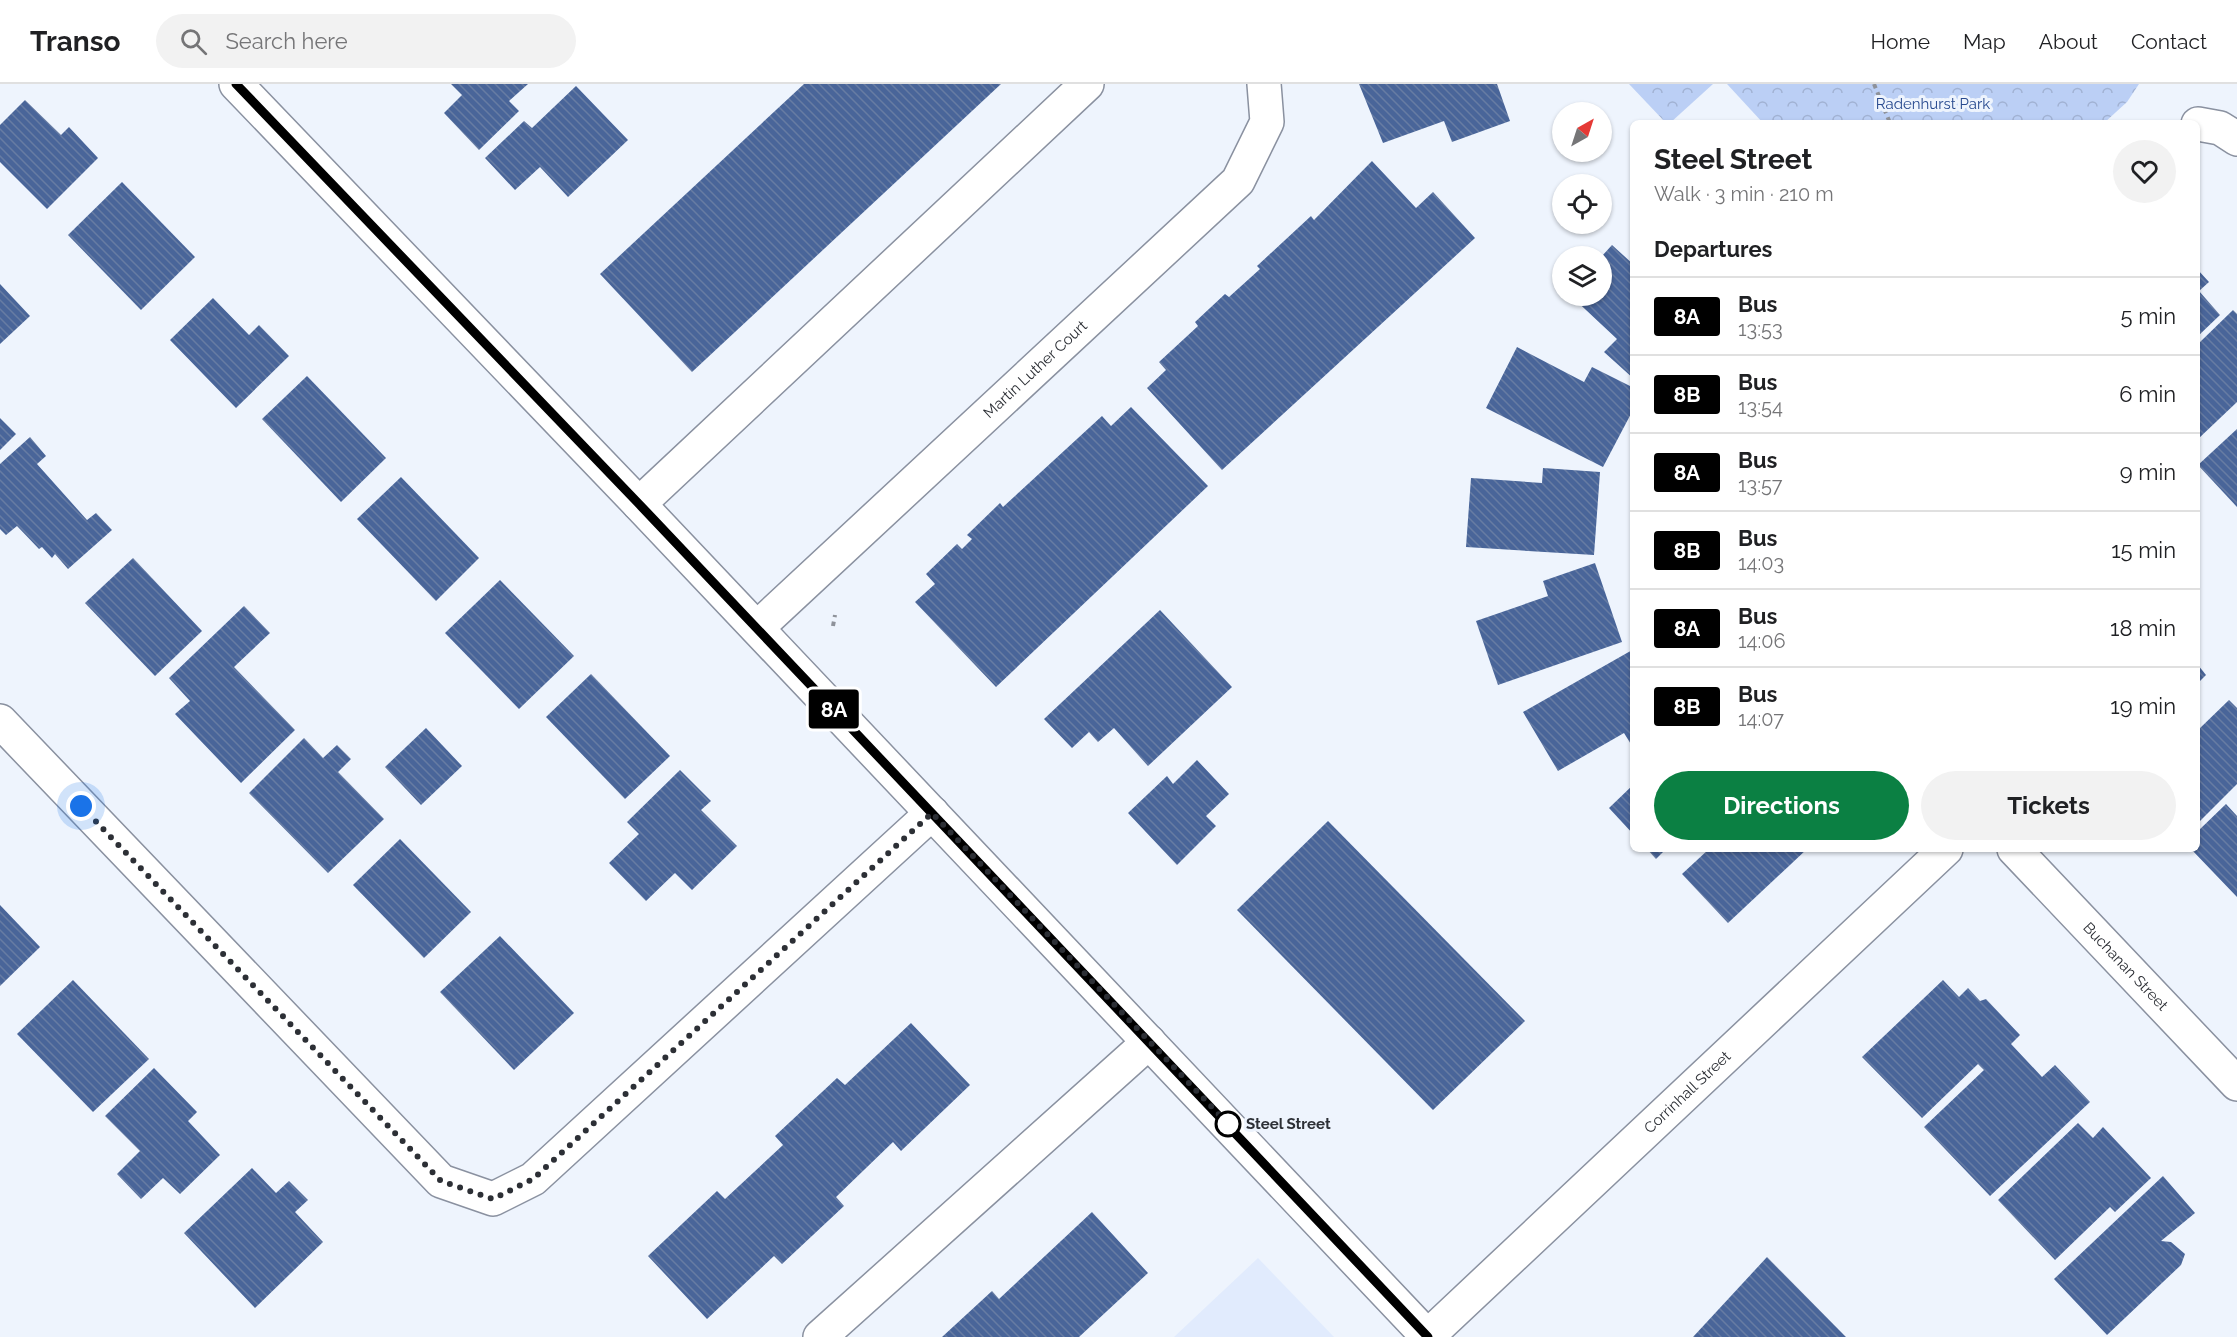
<!DOCTYPE html>
<meta charset="utf-8">
<style>
body{margin:0;font-family:Raleway,sans-serif;background:#f2f2f2;color:#202124;height:100vh;display:flex;flex-direction:column;font-size:22px;white-space:nowrap}
*{box-sizing:border-box;margin:0}
p{font-size:20px;color:#757577}
.icon{flex:none;width:33px;height:33px;fill:none;stroke:currentColor;stroke-width:2;stroke-linecap:round;stroke-linejoin:round}
.map{position:relative;flex:1;overflow:hidden}
.details{position:absolute;left:1630px;top:36px;width:570px;height:732px;display:flex;flex-direction:column;background:#fff;border-radius:9px;box-shadow:0 2px 4px #0004}
.details>*{flex:none}
.badge{padding:0 12px;border-radius:4px;font-size:21px;line-height:39px}
.needle{width:39px;rotate:39deg}
.tools{position:absolute;left:1552px;top:18px;display:grid;gap:12px}
.tools a{display:grid;place-items:center;width:60px;height:60px;border-radius:50%;background:#fff;box-shadow:0 2px 4px #0004;font-size:30px}
.you{position:absolute;width:30px;height:30px;margin:-15px;border:4px solid #fff;border-radius:50%;background:#1a73e8;box-shadow:0 0 0 9px #1a73e833}
.map>.badge{position:absolute;translate:-50% -50%;box-shadow:0 0 0 3px #fff}
h2{padding:0 24px;font-size:22px;line-height:54px}
.round{display:grid;place-items:center;flex:none;width:63px;height:63px;border-radius:32px;background:#f2f2f2}
.headline{display:flex;align-items:center;justify-content:space-between;height:102px;padding:0 24px}
h1{font-size:28px;font-weight:700;line-height:45px}
.action{display:flex;gap:12px;margin-top:auto;padding:12px 24px}
.action a{flex:1;height:69px;border-radius:36px;background:#0b8043;color:#fff;font-size:24px;font-weight:700;line-height:69px;text-align:center}
.action a+a{background:#f2f2f2;color:#202124}
ul{padding:0;list-style:none}
li{display:flex;align-items:center;gap:18px;height:78px;padding:0 24px;border-top:2px solid #e0e0e0}
li div{flex:1}
li b{display:block;font-size:22px}
li em{font-style:normal}
li .badge{min-width:66px;font-weight:700;text-align:center}
header{display:flex;align-items:center;gap:36px;box-sizing:border-box;height:84px;padding:0 30px;background:#fff;border-bottom:2px solid #e0e0e0}
header strong{font-size:28px}
nav{display:flex;gap:33px;margin-inline-start:auto;font-size:21px}
.search{width:420px;height:54px;background:#f2f2f2;display:flex;align-items:center;gap:15px;box-sizing:border-box;padding:0 21px;border-radius:33px;color:#757577;font-size:22px}
.map>svg:first-child{display:block}
</style>
<header>
<strong>Transo</strong>
<div class="search"><svg class="icon" aria-label="search" viewBox="0 0 24 24"><circle cx="10" cy="10" r="6"/><path d="M15 15l6 6"/></svg>Search here</div>
<nav><a>Home</a><a>Map</a><a>About</a><a>Contact</a></nav>
</header>
<div class="map">
<svg width="2237" height="1253" viewBox="0 0 2237 1253">
<defs>
<pattern id="park-crowns" width="20" height="18" patternUnits="userSpaceOnUse" patternTransform="scale(1.5)"><rect width="20" height="18" fill="#bbcff5"/><path d="M2 6a3 3 0 1 1 6 0M12 15a3 3 0 1 1 6 0" fill="none" stroke="#a1b2d3"/></pattern>
<pattern id="building-back-hatch" width="6" height="6" patternUnits="userSpaceOnUse" patternTransform="scale(1.5)"><rect width="6" height="6" fill="#496599"/><path d="M-1 5l2 2M0 0l6 6M5-1l2 2" fill="none" stroke="#677ca3"/></pattern>
</defs>
<rect width="100%" height="100%" fill="#eef4fd"/>
<polygon fill="#e1ebfd" points="1258,1174 1334,1253 1174,1253"/>
<g fill="url(#park-crowns)">
<polygon points="1629,0 1713,0 1670,39 1666,39"/>
<polygon points="1727,0 2139,0 2127,18 2104,39 1763,39"/>
</g>
<g fill="url(#building-back-hatch)">
<polygon points="451,0 528,0 509,17 519,27 479,66 444,29 462,11"/>
<polygon points="804,0 1001,0 692,288 600,190"/>
<polygon points="1359,0 1497,0 1510,37 1452,58 1444,37 1383,59"/>
<polygon points="576,2 628,56 568,113 540,83 515,106 485,74 524,37 532,44"/>
<polygon points="25,16 61,51 69,43 98,74 47,125 0,78 0,41"/>
<polygon points="1372,77 1416,124 1433,108 1475,154 1222,386 1147,304 1166,286 1159,278 1198,242 1195,238 1225,210 1229,213 1260,185 1257,182 1311,132 1314,136"/>
<polygon points="122,98 195,173 141,226 68,151"/>
<polygon points="1612,161 1634,181 1634,295 1604,268 1617,255 1571,212 1602,212 1602,172"/>
<polygon points="2198,186 2209,198 2199,207 2220,231 2198,252"/>
<polygon points="0,200 30,232 0,260"/>
<polygon points="213,214 249,251 259,241 289,272 236,324 170,256"/>
<polygon points="2233,226 2237,230 2237,318 2198,355 2198,260"/>
<polygon points="1517,263 1584,298 1592,283 1634,304 1634,324 1603,383 1486,324"/>
<polygon points="307,292 386,374 341,418 262,335"/>
<polygon points="1131,323 1208,402 996,603 915,518 935,500 926,490 957,460 962,465 972,455 967,451 1000,419 1003,423 1102,332 1111,342"/>
<polygon points="0,334 16,350 0,366"/>
<polygon points="2237,345 2237,423 2198,381"/>
<polygon points="30,353 46,372 37,380 87,436 96,429 112,446 68,485 55,470 52,474 42,463 39,465 17,442 6,451 0,445 0,380"/>
<polygon points="1543,384 1600,388 1594,471 1466,463 1471,394 1542,399"/>
<polygon points="401,393 479,474 436,517 357,435"/>
<polygon points="133,474 202,547 155,592 85,519"/>
<polygon points="1595,479 1622,558 1498,601 1476,537 1548,512 1543,497"/>
<polygon points="500,496 574,572 519,625 445,549"/>
<polygon points="244,522 270,549 234,583 295,646 241,699 175,630 190,617 169,594"/>
<polygon points="1160,526 1232,603 1148,682 1114,644 1098,658 1089,648 1072,664 1044,635"/>
<polygon points="1634,565 1634,661 1632,662 1624,649 1558,687 1523,628"/>
<polygon points="2198,581 2206,591 2198,599"/>
<polygon points="591,590 670,672 625,715 546,633"/>
<polygon points="2229,616 2237,624 2237,700 2198,739 2198,646"/>
<polygon points="426,644 462,682 421,721 385,683"/>
<polygon points="304,654 323,674 337,661 351,675 338,688 384,735 328,789 249,709"/>
<polygon points="1197,676 1229,710 1206,732 1216,742 1177,781 1128,729 1167,692 1173,700"/>
<polygon points="680,686 711,717 701,726 737,762 692,806 675,789 646,817 609,779 639,750 627,738"/>
<polygon points="1634,700 1634,751 1609,724"/>
<polygon points="2226,720 2237,732 2237,813 2191,765 2198,765 2198,747"/>
<polygon points="1328,737 1525,937 1433,1026 1237,826"/>
<polygon points="400,755 471,828 424,874 353,801"/>
<polygon points="1647,765 1666,765 1656,775"/>
<polygon points="1709,765 1807,765 1728,839 1682,790"/>
<polygon points="0,821 40,863 0,902"/>
<polygon points="500,852 574,929 514,986 440,908"/>
<polygon points="73,896 149,975 93,1028 17,950"/>
<polygon points="1943,896 1959,913 1968,904 1980,917 1986,915 2020,951 2011,960 2042,993 2055,981 2090,1018 1990,1112 1924,1043 1984,986 1978,980 1922,1034 1862,973"/>
<polygon points="911,939 970,1001 901,1067 893,1058 836,1113 844,1122 782,1180 774,1172 707,1235 648,1172 717,1107 725,1115 783,1061 775,1052 837,994 845,1001"/>
<polygon points="154,984 197,1028 188,1037 220,1071 180,1110 163,1094 141,1115 117,1090 140,1067 105,1032"/>
<polygon points="2078,1039 2093,1054 2103,1043 2151,1094 2115,1128 2110,1123 2055,1176 1998,1116"/>
<polygon points="252,1084 276,1109 289,1097 308,1116 295,1128 323,1158 255,1224 184,1149"/>
<polygon points="2163,1092 2195,1129 2161,1157 2171,1158 2185,1170 2181,1181 2107,1251 2054,1195"/>
<polygon points="1092,1128 1148,1189 1079,1253 942,1253 992,1207 999,1215"/>
<polygon points="1767,1173 1846,1253 1693,1253"/>
</g>
<g fill="none" stroke-linecap="round" stroke-linejoin="round">
<g stroke="#8a91a0" stroke-width="36">
<g id="minor">
<polyline points="236,0 639,420 1428,1253"/>
<polyline points="2198,40 2220,44 2237,55"/>
<polyline points="639,420 1087,0"/>
<path id="s1" d="M757 544 1238 97 1267 38 1264 0"/>
<polyline points="0,637 441,1097 493,1115 533,1095 932,729"/>
<path id="s2" d="M2014 765 2237 1000"/>
<path id="s3" d="M1428 1252 1946 765"/>
<polyline points="820,1253 1149,958"/>
</g>
</g>
<g stroke="#8e929a" stroke-width="4" stroke-dasharray="4.5 4.5" stroke-linecap="butt">
<polyline points="1874,0 1890,39"/>
<polyline points="833,542 835,531"/>
</g>
<use href="#minor" stroke="#fff" stroke-width="33"/>
</g>
<g fill="none" stroke-linecap="round" stroke-linejoin="round">
<g stroke="#fff" stroke-width="14">
<polyline id="line" points="236,0 639,420 1428,1253"/>
</g>
<use href="#line" stroke="#000" stroke-width="9"/>
<polyline stroke="#2c2f35" stroke-width="6" stroke-dasharray="0 10.8" points="81,722 441,1097 493,1115 533,1095 932,729 1228,1040"/>
</g>
<circle fill="#fff" stroke="#000" stroke-width="3" cx="1228" cy="1040" r="12"/>
<g text-anchor="middle" stroke-width="6" stroke-linejoin="round" paint-order="stroke">
<g font-size="15" fill="#284a8f" stroke="#eef4fd">
<text x="1933" y="25">Radenhurst Park</text>
</g>
<g font-size="15" fill="#2c2f35" stroke="#eef4fd">
<text dy="5" stroke="none"><textPath href="#s1" startOffset="380">Martin Luther Court</textPath></text>
<text dy="5" stroke="none"><textPath href="#s2" startOffset="162">Buchanan Street</textPath></text>
<text dy="5" stroke="none"><textPath href="#s3" startOffset="356">Corrinhall Street</textPath></text>
</g>
<g font-size="15" font-weight="bold" fill="#2c2f35" stroke="#eef4fd" text-anchor="start">
<text x="1246" y="1045">Steel Street</text>
</g>
</g>
</svg>
<div class="tools">
<a><svg class="needle" viewBox="-14 -14 28 28"><path d="M0-13l5 13h-10z" fill="#e53935"/><path d="M0 13l5-13h-10z" fill="#757577"/></svg></a>
<a><svg class="icon" aria-label="locate" viewBox="0 0 24 24"><circle cx="12" cy="12" r="6"/><path d="M12 2v4M12 18v4M2 12h4M18 12h4"/></svg></a>
<a><svg class="icon" aria-label="layers" viewBox="0 0 24 24"><path d="M12 4l9 5-9 5-9-5zM3 14l9 5 9-5"/></svg></a>
</div>
<div class="you" style="left:81px;top:722px"></div>
<b class="badge" style="left:834px;top:625px;background:#000;color:#fff">8A</b>
<section class="details">
<div class="headline"><div><h1>Steel Street</h1><p>Walk · 3 min · 210 m</p></div><a class="round"><svg class="icon" aria-label="heart" viewBox="0 0 24 24"><path d="M12 20l-8-8c-3-5 5-10 8-4 3-6 11-1 8 4z"/></svg></a></div>
<h2>Departures</h2>
<ul>
<li><span class="badge" style="background:#000;color:#fff">8A</span><div><b>Bus</b><p>13:53</p></div><em>5 min</em></li>
<li><span class="badge" style="background:#000;color:#fff">8B</span><div><b>Bus</b><p>13:54</p></div><em>6 min</em></li>
<li><span class="badge" style="background:#000;color:#fff">8A</span><div><b>Bus</b><p>13:57</p></div><em>9 min</em></li>
<li><span class="badge" style="background:#000;color:#fff">8B</span><div><b>Bus</b><p>14:03</p></div><em>15 min</em></li>
<li><span class="badge" style="background:#000;color:#fff">8A</span><div><b>Bus</b><p>14:06</p></div><em>18 min</em></li>
<li><span class="badge" style="background:#000;color:#fff">8B</span><div><b>Bus</b><p>14:07</p></div><em>19 min</em></li>
</ul>
<div class="action"><a>Directions</a><a>Tickets</a></div>
</section>
</div>
